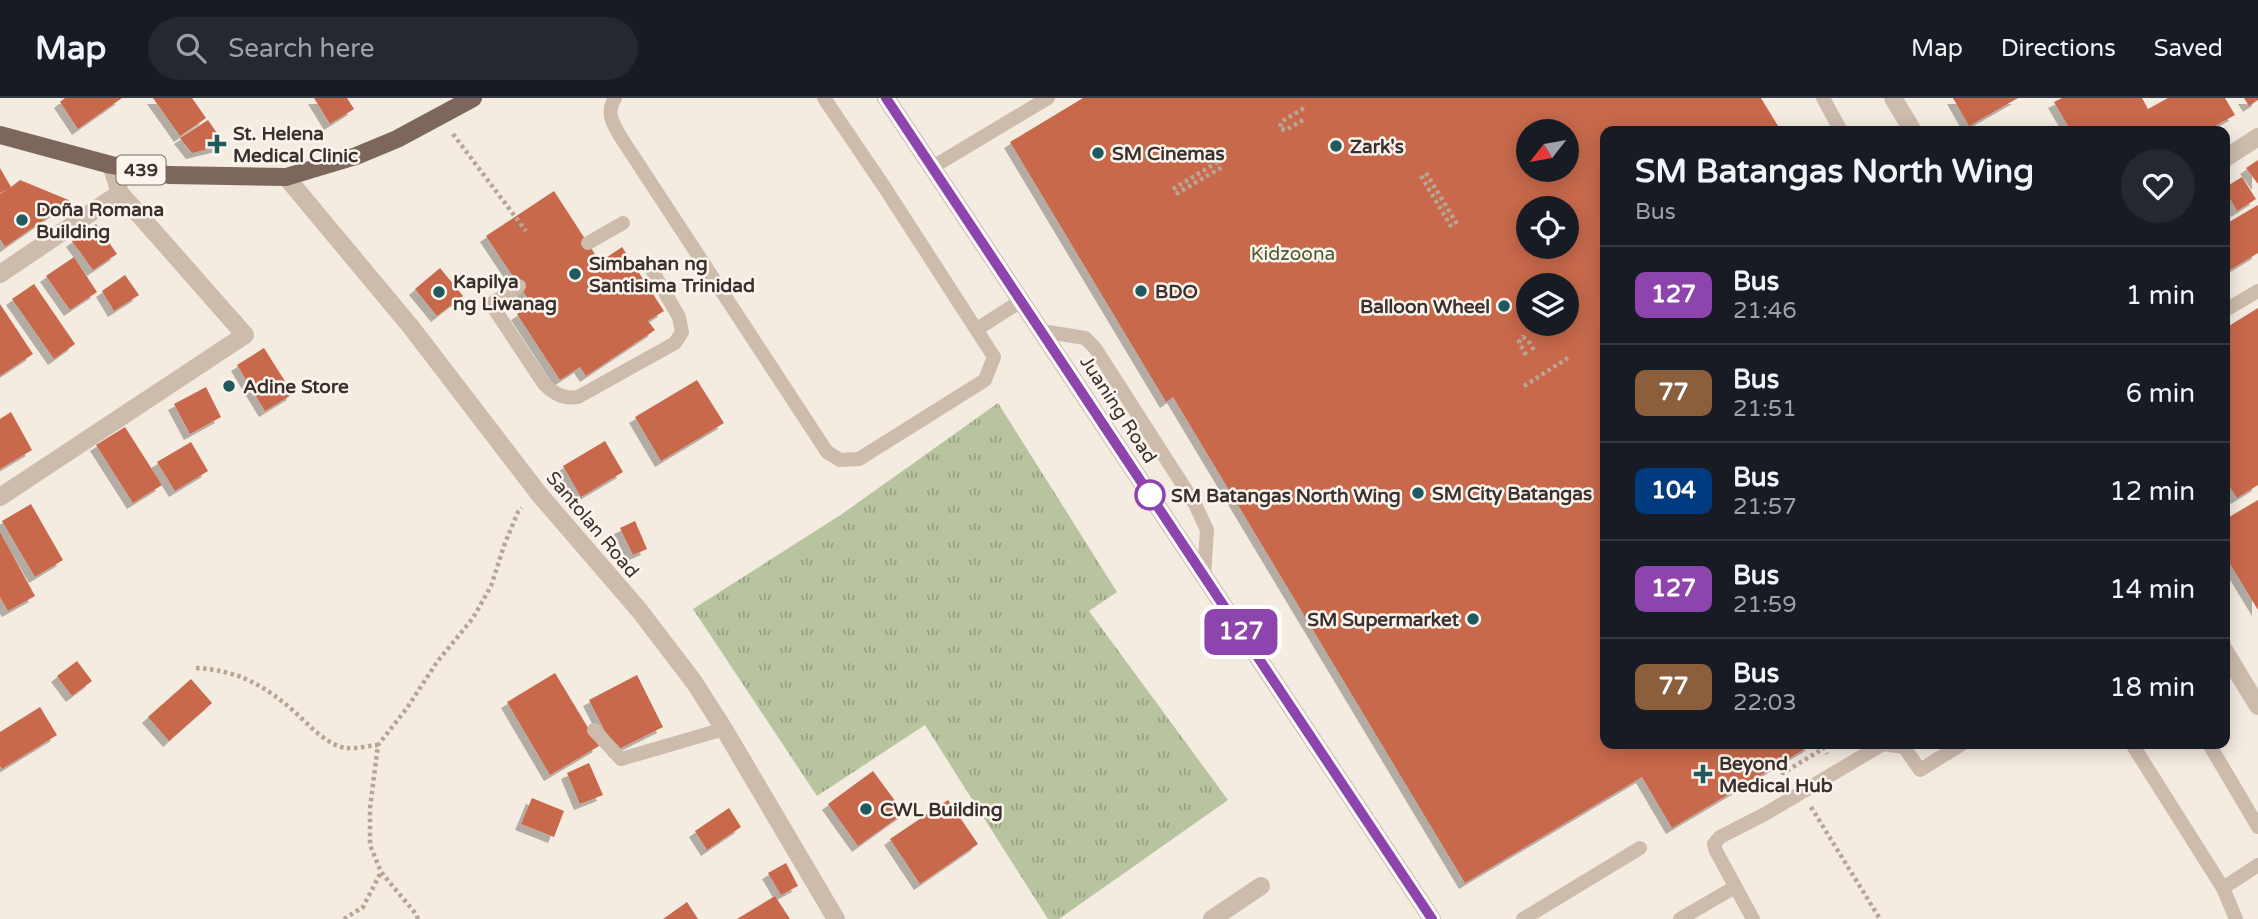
<!DOCTYPE html>
<meta charset="utf-8">
<style>
body{margin:0;font-family:"Varela Round",sans-serif;background:#242831;color:#f1f3f6;height:100vh;display:flex;flex-direction:column;font-size:26px;white-space:nowrap}
*{box-sizing:border-box;margin:0}
p{font-size:23px;color:#9ea1a6}
.icon{flex:none;width:38px;height:38px;fill:none;stroke:currentColor;stroke-width:2;stroke-linecap:round;stroke-linejoin:round}
.map{position:relative;flex:1;overflow:hidden}
.drawer{position:absolute;left:1600px;top:28px;width:630px;height:623px;display:flex;flex-direction:column;background:#171b24;border-radius:14px;box-shadow:0 4px 18px #0003}
.drawer>*{flex:none}
.badge{padding:0 14px;border-radius:10px;font-size:24px;line-height:46px}
.needle{width:46px;rotate:239deg}
.fabs{position:absolute;left:1516px;top:21px;display:grid;gap:14px}
.fabs a{display:grid;place-items:center;width:63px;height:63px;border-radius:50%;background:#171b24;box-shadow:0 4px 18px #0003;font-size:35px}
.map>.badge{position:absolute;translate:-50% -50%;box-shadow:0 0 0 4px #fff}
.round{display:grid;place-items:center;flex:none;width:74px;height:74px;border-radius:37px;background:#242831}
.summary{display:flex;align-items:center;justify-content:space-between;height:119px;padding:0 35px}
h1{font-size:33px;font-weight:700;line-height:52px}
ul{padding:0;list-style:none}
li{display:flex;align-items:center;gap:21px;height:98px;padding:0 35px;border-top:2px solid #363941}
li div{flex:1}
li b{display:block;font-size:26px}
li em{font-style:normal}
li .badge{min-width:77px;font-weight:700;text-align:center}
header{display:flex;align-items:center;gap:42px;box-sizing:border-box;height:98px;padding:0 35px;background:#171b24;border-bottom:2px solid #363941}
header strong{font-size:33px}
nav{display:flex;gap:38px;margin-inline-start:auto;font-size:24px}
.search{width:490px;height:63px;background:#242831;display:flex;align-items:center;gap:18px;box-sizing:border-box;padding:0 24px;border-radius:38px;color:#9ea1a6;font-size:26px}
.map>svg:first-child{display:block}
</style>
<header>
<strong>Map</strong>
<div class="search"><svg class="icon" aria-label="search" viewBox="0 0 24 24"><circle cx="10" cy="10" r="6"/><path d="M15 15l6 6"/></svg>Search here</div>
<nav><a>Map</a><a>Directions</a><a>Saved</a></nav>
</header>
<div class="map">
<svg width="2258" height="821" viewBox="0 0 2258 821">
<defs>
<pattern id="grass-tufts" width="24" height="20" patternUnits="userSpaceOnUse" patternTransform="scale(1.75)"><rect width="24" height="20" fill="#b8c4a0"/><path d="M3 7l-1-3M5 7V3M7 7l1-3M15 17l-1-3M17 17v-4M19 17l1-3" fill="none" stroke="#97a083"/></pattern>
<filter id="shadow"><feDropShadow dx="-6" dy="6" stdDeviation="0" flood-color="#0004"/></filter>
</defs>
<rect width="100%" height="100%" fill="#f4ebe1"/>
<polygon fill="url(#grass-tufts)" points="998,305 1117,494 1089,513 1228,702 1059,821 1048,821 925,627 817,698 693,511 842,416"/>
<g fill="#c8694b" fill-rule="evenodd" filter="url(#shadow)">
<polygon points="65,0 122,0 78,31 60,4"/>
<polygon points="153,0 192,0 206,20 180,38"/>
<polygon points="314,0 347,0 354,11 330,26"/>
<path d="M1083 0H1761L1781 33H1605V646H1813L1672 730 1642 679 1465 785 1173 299 1166 304 1010 44ZM1528 33H1566V72H1528ZM1528 110H1566V149H1528ZM1528 187H1566V226H1528Z"/>
<polygon points="1953,0 2018,0 1969,28"/>
<polygon points="2062,0 2142,0 2148,11 2168,0 2225,0 2235,17 2206,33 2071,33 2054,4"/>
<polygon points="2244,0 2258,0 2258,2 2249,8"/>
<polygon points="208,22 225,47 192,55 180,40"/>
<polygon points="2258,62 2258,86 2246,70"/>
<polygon points="0,70 11,89 20,82 71,103 5,149 0,141 0,96 8,91 0,95"/>
<polygon points="2242,79 2256,101 2237,113 2224,90"/>
<polygon points="554,93 600,164 622,149 664,213 648,223 655,232 586,278 580,269 560,282 517,216 532,207 486,138"/>
<polygon points="2258,107 2258,155 2230,172 2224,164 2224,127"/>
<polygon points="96,126 117,156 93,172 72,143"/>
<polygon points="74,159 97,194 70,212 46,178"/>
<polygon points="440,170 463,198 437,218 415,191"/>
<polygon points="125,177 139,197 114,213 102,193"/>
<polygon points="34,186 75,246 54,261 12,201"/>
<polygon points="0,206 33,256 0,278"/>
<polygon points="2258,210 2258,387 2237,400 2224,380 2224,231"/>
<polygon points="264,250 293,296 265,313 237,267"/>
<polygon points="697,282 724,325 661,363 635,319"/>
<polygon points="206,289 221,319 190,336 174,306"/>
<polygon points="11,314 32,352 0,371 0,321"/>
<polygon points="125,329 162,387 133,405 96,347"/>
<polygon points="605,343 623,374 581,399 563,368"/>
<polygon points="191,344 208,373 175,393 157,364"/>
<polygon points="2258,402 2258,512 2224,456 2224,422"/>
<polygon points="31,406 63,462 35,479 2,423"/>
<polygon points="635,423 647,451 633,457 620,430"/>
<polygon points="0,434 35,498 8,513 0,499"/>
<polygon points="77,563 92,583 72,598 57,578"/>
<polygon points="555,575 599,648 550,677 507,604"/>
<polygon points="637,577 663,629 615,653 589,602"/>
<polygon points="191,581 212,605 169,643 148,619"/>
<polygon points="40,609 57,637 2,671 0,668 0,634"/>
<polygon points="589,665 603,697 580,706 567,675"/>
<polygon points="873,673 904,715 858,748 828,706"/>
<polygon points="532,700 564,713 554,739 521,726"/>
<polygon points="948,702 978,746 920,786 890,741"/>
<polygon points="729,710 741,729 707,752 695,733"/>
<polygon points="786,765 798,788 781,797 768,775"/>
<polygon points="775,798 790,821 737,821"/>
<polygon points="687,804 698,821 663,821"/>
</g>
<g fill="none" stroke-linecap="round" stroke-linejoin="round">
<g stroke="#b9a596" stroke-width="4.5" stroke-dasharray="3.5 3.5" stroke-linecap="butt">
<polyline points="1303,22 1286,32 1280,31 1281,24 1304,10"/>
<polyline points="453,36 526,133"/>
<polyline points="1426,75 1457,126"/>
<polyline points="1421,78 1452,130"/>
<polyline points="1173,91 1221,62"/>
<polyline points="1176,96 1224,68"/>
<polyline points="1526,257 1519,244 1523,239 1528,242 1535,254"/>
<polyline points="1524,288 1568,260"/>
<path d="M196 570C238 572 266 588 297 616 310 628 327 647 346 650 355 651 368 648 378 647"/>
<polyline points="1778,667 1783,675 1824,650 1827,656"/>
<polyline points="1811,709 1880,821"/>
<polyline points="344,821 363,809 381,774"/>
<polyline points="418,821 416,816 381,774 370,747 370,710 378,647 407,610 437,564 473,520 491,488 505,445 518,414 522,410"/>
</g>
<g stroke="#cdbbac" stroke-width="14">
<path d="M615 0C606 14 612 24 620 38L827 354 840 362 859 361 985 282 994 259 885 90 824 0"/>
<polyline points="1823,0 1841,33"/>
<polyline points="931,70 1048,0"/>
<polyline points="588,145 623,125"/>
<path d="M519 188 491 206 544 286C555 296 562 301 578 299L675 245 682 234 679 219 653 174"/>
<polyline points="2224,213 2258,193"/>
<polyline points="977,231 1021,203"/>
<polyline points="1042,233 1085,240 1095,250 1195,406 1207,432 1204,478"/>
<polyline points="594,632 621,661 724,631"/>
<polyline points="2132,646 2223,790 2236,821"/>
<polyline points="2209,646 2258,729"/>
<polyline points="2223,790 2258,767"/>
<polyline points="1523,821 1640,750"/>
<polyline points="1680,821 1735,789"/>
<polyline points="1753,821 1716,753 1714,746 1720,739 1765,716 1883,646 1904,649 1920,672 1962,646"/>
</g>
<g stroke="#cdbbac" stroke-width="18">
<polyline points="886,0 1432,821"/>
<polyline points="1893,0 1913,33"/>
<polyline points="2224,61 2258,39"/>
<polyline points="0,176 120,95"/>
<polyline points="0,399 245,237 120,95 111,67"/>
<polyline points="2224,552 2258,608"/>
<polyline points="1212,821 1261,788"/>
</g>
<polyline stroke="#cdbbac" stroke-width="18" points="286,79 411,229 539,396 639,512 694,584 724,631 836,821"/>
<polyline stroke="#7d675c" stroke-width="18" points="0,37 111,67 169,77 286,79 356,58 397,41 473,0"/>
</g>
<g fill="none" stroke-linecap="round" stroke-linejoin="round">
<g stroke="#fff" stroke-width="16">
<polyline id="line" points="886,0 1432,821"/>
</g>
<use href="#line" stroke="#8e44ad" stroke-width="10"/>
</g>
<g fill="#1f5a5e" stroke="#fbf5ee" stroke-width="2.5">
<path d="M213.5 35.5h7v7h7v7h-7v7h-7v-7h-7v-7h7z"/>
<circle cx="1336" cy="48" r="7"/>
<circle cx="1098" cy="55" r="7"/>
<circle cx="22" cy="122" r="7"/>
<circle cx="575" cy="176" r="7"/>
<circle cx="1141" cy="193" r="7"/>
<circle cx="439" cy="194" r="7"/>
<circle cx="1504" cy="208" r="7"/>
<circle cx="229" cy="288" r="7"/>
<circle cx="1418" cy="395" r="7"/>
<circle cx="1473" cy="521" r="7"/>
<path d="M1699.5 665.5h7v7h7v7h-7v7h-7v-7h-7v-7h7z"/>
<circle cx="866" cy="711" r="7"/>
</g>
<circle fill="#fff" stroke="#8e44ad" stroke-width="3.5" cx="1150" cy="397" r="14"/>
<g text-anchor="middle" stroke-width="5" stroke-linejoin="round" paint-order="stroke">
<rect fill="#fbf5ee" stroke="#756b66" stroke-width="2" x="116.5" y="57.5" width="49" height="29" rx="5"/>
<g font-size="18" font-weight="bold" fill="#3b302b">
<text x="141" y="78">439</text>
</g>
<g font-size="19" font-weight="bold" fill="#3b302b" stroke="#fbf5ee" text-anchor="start">
<text x="233" y="42">St. Helena<tspan x="233" dy="22">Medical Clinic</tspan></text>
<text x="1350" y="55">Zark's</text>
<text x="1112" y="62">SM Cinemas</text>
<text x="36" y="118">Doña Romana<tspan x="36" dy="22">Building</tspan></text>
<text x="589" y="172">Simbahan ng<tspan x="589" dy="22">Santisima Trinidad</tspan></text>
<text x="453" y="190">Kapilya<tspan x="453" dy="22">ng Liwanag</tspan></text>
<text x="1155" y="200">BDO</text>
<text x="1490" y="215" text-anchor="end">Balloon Wheel</text>
<text x="243" y="295">Adine Store</text>
<text x="1432" y="402">SM City Batangas</text>
<text x="1459" y="528" text-anchor="end">SM Supermarket</text>
<text x="1719" y="672">Beyond<tspan x="1719" dy="22">Medical Hub</tspan></text>
<text x="880" y="718">CWL Building</text>
</g>
<g font-size="19" fill="#4a5a2e" stroke="#fbf5ee">
<text x="1293" y="162">Kidzoona</text>
</g>
<g font-size="19" fill="#3b302b" stroke="#fbf5ee">
<text transform="translate(1119 311) rotate(57)" y="7">Juaning Road</text>
<text transform="translate(593 426) rotate(50)" y="7">Santolan Road</text>
</g>
<g font-size="19" font-weight="bold" fill="#3b302b" stroke="#fbf5ee" text-anchor="start">
<text x="1171" y="404">SM Batangas North Wing</text>
</g>
</g>
</svg>
<div class="fabs">
<a><svg class="needle" viewBox="-14 -14 28 28"><path d="M0-13l5 13h-10z" fill="#e53935"/><path d="M0 13l5-13h-10z" fill="#9ea1a6"/></svg></a>
<a><svg class="icon" aria-label="locate" viewBox="0 0 24 24"><circle cx="12" cy="12" r="6"/><path d="M12 2v4M12 18v4M2 12h4M18 12h4"/></svg></a>
<a><svg class="icon" aria-label="layers" viewBox="0 0 24 24"><path d="M12 4l9 5-9 5-9-5zM3 14l9 5 9-5"/></svg></a>
</div>
<b class="badge" style="left:1241px;top:534px;background:#8e44ad;color:#fff">127</b>
<section class="drawer">
<div class="summary"><div><h1>SM Batangas North Wing</h1><p>Bus</p></div><a class="round"><svg class="icon" aria-label="heart" viewBox="0 0 24 24"><path d="M12 20l-8-8c-3-5 5-10 8-4 3-6 11-1 8 4z"/></svg></a></div>
<ul>
<li><span class="badge" style="background:#8e44ad;color:#fff">127</span><div><b>Bus</b><p>21:46</p></div><em>1 min</em></li>
<li><span class="badge" style="background:#8b5e3c;color:#fff">77</span><div><b>Bus</b><p>21:51</p></div><em>6 min</em></li>
<li><span class="badge" style="background:#003b80;color:#fff">104</span><div><b>Bus</b><p>21:57</p></div><em>12 min</em></li>
<li><span class="badge" style="background:#8e44ad;color:#fff">127</span><div><b>Bus</b><p>21:59</p></div><em>14 min</em></li>
<li><span class="badge" style="background:#8b5e3c;color:#fff">77</span><div><b>Bus</b><p>22:03</p></div><em>18 min</em></li>
</ul>
</section>
</div>
